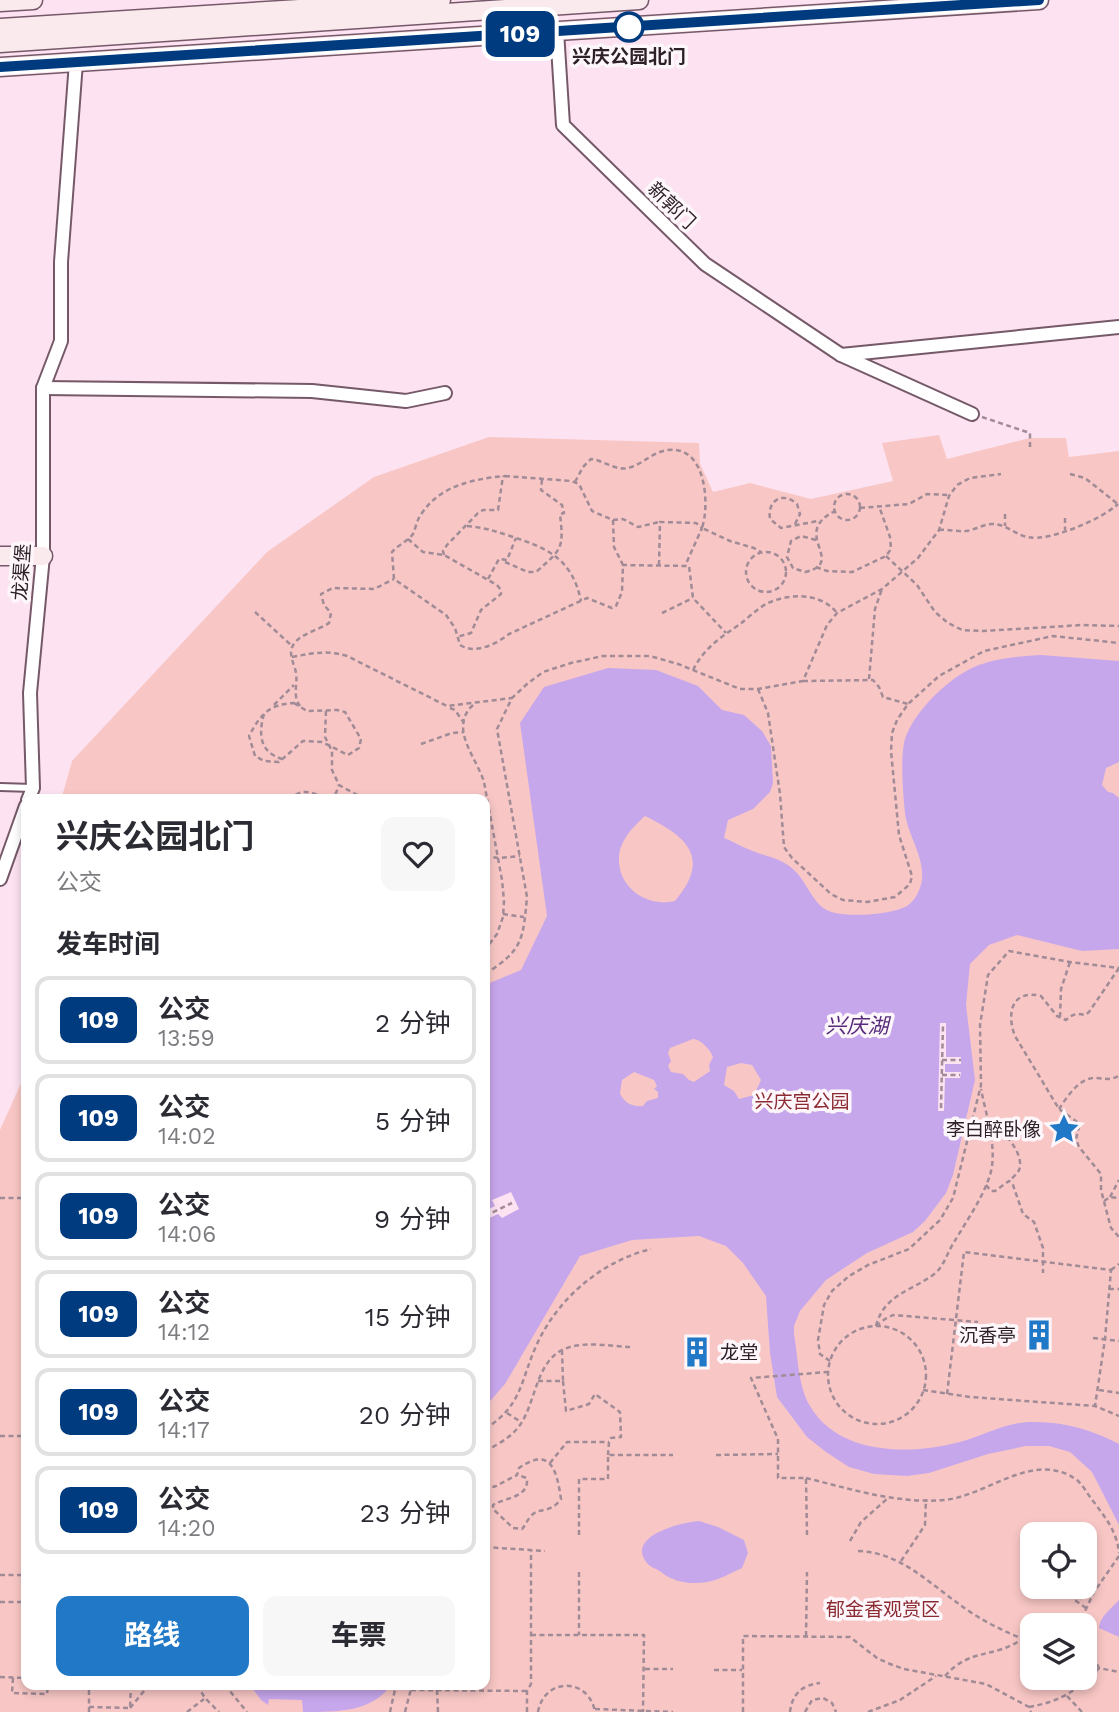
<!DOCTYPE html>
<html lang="zh">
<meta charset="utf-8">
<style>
body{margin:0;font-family:"Work Sans","Noto Sans SC",sans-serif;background:#f7f7f7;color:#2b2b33;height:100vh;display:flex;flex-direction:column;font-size:26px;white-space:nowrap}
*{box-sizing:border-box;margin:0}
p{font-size:23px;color:#7c7c81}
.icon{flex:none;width:38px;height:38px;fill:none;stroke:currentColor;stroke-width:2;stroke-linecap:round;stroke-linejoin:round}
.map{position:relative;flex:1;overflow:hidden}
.side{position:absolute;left:21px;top:794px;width:469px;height:896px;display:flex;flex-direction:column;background:#fff;border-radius:14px;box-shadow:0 4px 10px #0003}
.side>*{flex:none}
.badge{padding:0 14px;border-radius:10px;font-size:24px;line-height:46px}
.fabs{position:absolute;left:1020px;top:1522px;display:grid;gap:14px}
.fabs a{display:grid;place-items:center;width:77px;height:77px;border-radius:14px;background:#fff;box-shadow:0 4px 10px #0003;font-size:35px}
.map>.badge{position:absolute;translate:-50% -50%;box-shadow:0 0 0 4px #fff}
h2{padding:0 35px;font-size:26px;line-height:63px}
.round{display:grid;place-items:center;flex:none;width:74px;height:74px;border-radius:14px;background:#f7f7f7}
.headline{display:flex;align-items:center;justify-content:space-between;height:119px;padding:0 35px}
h1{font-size:33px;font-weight:700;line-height:52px}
.button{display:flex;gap:14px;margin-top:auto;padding:14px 35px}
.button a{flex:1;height:80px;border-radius:14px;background:#2178c6;color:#fff;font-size:28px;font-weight:700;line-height:80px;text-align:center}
.button a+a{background:#f7f7f7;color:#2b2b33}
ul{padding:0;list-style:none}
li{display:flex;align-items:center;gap:21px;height:88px;margin:0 14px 10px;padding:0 21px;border:4px solid #e1e1e2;border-radius:14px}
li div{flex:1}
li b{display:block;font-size:26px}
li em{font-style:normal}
li .badge{min-width:77px;font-weight:700;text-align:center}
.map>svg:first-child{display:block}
</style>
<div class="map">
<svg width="1119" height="1712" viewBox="0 0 1119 1712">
<rect width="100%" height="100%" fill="#fde2f1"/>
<path fill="#f8c7c5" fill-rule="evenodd" d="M939 435 947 459 1030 438H1066L1069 457 1119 451V1712H0V1130L26 1072V1685H485V800H61L72 761 267 552 374 477 489 437 699 443 700 464 713 492 750 483 811 499 893 481 882 443ZM1032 1535H1085V1587H1032ZM1032 1626H1085V1678H1032Z"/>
<g fill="#c7a7ec" fill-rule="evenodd">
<path d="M1041 655 1119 661V762L1106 768 1102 785 1108 792 1113 793 1119 798V949L1082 951 1017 935 989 945 970 964 966 1005 975 1080 953 1175 946 1193 925 1221 913 1232 867 1253 826 1280 800 1311 794 1326V1334C798 1357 798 1386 810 1406 839 1456 912 1455 960 1442 985 1435 1006 1422 1032 1422 1062 1421 1093 1430 1119 1444V1525L1092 1472 1070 1452 1049 1446H1026L988 1454 929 1473 907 1476 874 1474 849 1467 826 1452 807 1437 777 1397 770 1353 766 1296 743 1263 726 1246 699 1236 632 1240 580 1256 505 1384 485 1407V985L521 970 547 916 520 723 544 687 608 668 656 670 698 686 722 710 744 715 762 731 771 746 773 783 770 792 753 809 728 820 724 838C732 841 740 846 748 849 765 857 781 857 795 871 807 882 813 905 829 911 846 918 891 915 907 906 915 901 921 889 922 879 924 856 908 836 905 813 903 794 900 756 905 739 914 711 951 675 979 665 998 658 1020 656 1041 655ZM645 816C688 837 711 858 675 901 648 908 617 888 619 857 620 840 633 827 645 816ZM693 1039C700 1039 711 1050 713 1057L709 1065 710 1071 694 1082 689 1080 683 1074 671 1072 668 1066 671 1061 668 1053 670 1048ZM741 1063 752 1065 761 1080 754 1095 739 1099 734 1091 724 1085 727 1067ZM634 1072 654 1080 657 1086 654 1089 658 1092V1098L647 1101 643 1106C632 1107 624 1103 620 1093L622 1080Z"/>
<path d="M699 1521 718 1527 744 1540 748 1553 742 1568C731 1573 719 1580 707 1582 691 1585 673 1582 661 1572 656 1568 651 1568 647 1563 625 1536 682 1522 699 1521Z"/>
<path d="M1119 1600V1637L1099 1628C1100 1616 1111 1609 1119 1600Z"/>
<path d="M250 1685H391C372 1712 338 1712 303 1712L302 1700 269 1699 268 1705 261 1700Z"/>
</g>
<g fill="#fde2f1">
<polygon points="940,1023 946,1023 946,1057 961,1057 961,1064 945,1064 945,1072 961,1072 960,1078 945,1078 944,1111 938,1111"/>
<polygon points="511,1192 519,1209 502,1218 498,1214 485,1220 485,1211 495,1206 492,1200"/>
</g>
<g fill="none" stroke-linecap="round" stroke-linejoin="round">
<g stroke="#755969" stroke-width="10">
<polyline id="lane" points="0,787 33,788"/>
</g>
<g stroke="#755969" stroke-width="16">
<g id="street">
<polyline points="557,31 563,125 705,264 841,355 972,414"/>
<polyline points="841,355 1119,327"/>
<polyline points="43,388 312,391 406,401 445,393"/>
<polyline points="28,800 33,788 30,693 43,556 43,388 61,341 61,262 76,62"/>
<polyline points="0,879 26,806"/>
</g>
</g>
<g stroke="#755969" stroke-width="21">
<g id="secondary">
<polyline points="0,2 33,0"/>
<polyline points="0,28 441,0"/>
<polyline points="0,43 639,0"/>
<polyline points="0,67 1039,0"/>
<polyline points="0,556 43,556"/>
</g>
</g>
<g stroke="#a08b97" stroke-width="2.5" stroke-dasharray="5 3.5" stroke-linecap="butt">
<polyline points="982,417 1030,433 1030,449"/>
<polyline points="1070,474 1085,478 1119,505"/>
<path d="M505 476 571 481 579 484 592 511 613 520 614 547 623 565 622 592 616 606 612 608 587 598 509 634C496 644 475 655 460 645L455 628 446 615 394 579 392 552C398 545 408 541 413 534 416 527 417 519 422 513 441 485 474 479 505 476Z"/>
<path d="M575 482 583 467 591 459C603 460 615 471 628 468 642 465 652 452 668 450 706 445 710 504 702 528L730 541 754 548 761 552"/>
<circle cx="847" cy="507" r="13"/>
<polyline points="860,508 909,504 927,494 948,495"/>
<polyline points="1005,514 1005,526"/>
<polyline points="1065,518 1065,530"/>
<polyline points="613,520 623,519 638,527 659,522"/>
<path d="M795 524 800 514 797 504C783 491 767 500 770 519L781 528 818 521"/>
<path d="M467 526C482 527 495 531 510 536 547 548 572 558 581 601"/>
<path d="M939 530C948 529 957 532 966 531 975 530 983 524 992 524 1007 524 1015 535 1028 537 1049 542 1102 519 1118 504"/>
<polyline points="408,539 423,552 444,555 497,585 501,590 501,594 481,610 471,633 457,637"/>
<path d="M816 540 801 536 791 541 787 557 793 568 805 572C848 562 789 534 835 511"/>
<circle cx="766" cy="572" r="20"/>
<polyline points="444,555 443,551 447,545 478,513 483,510 498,510 503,476"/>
<polyline points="886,556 917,585 935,612 948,623 962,630 983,631 1082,625 1119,626"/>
<path d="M505 562 528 572H536C562 549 564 549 560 514L564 513 562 505 541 490 542 479"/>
<polyline points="622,565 689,566 693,598 726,633"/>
<polyline points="659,565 660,522 696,523 702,528 685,566"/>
<polyline points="816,567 827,571 852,572 886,556 891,549 890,537 879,506"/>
<polyline points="488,579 499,559 507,560 516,538"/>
<polyline points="255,612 292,646"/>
<polyline points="662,613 693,598"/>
<path d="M292 657C313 653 327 650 347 656L447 706 512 698"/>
<path d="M693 670C704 648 720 638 740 624 748 618 757 609 766 604 788 593 821 592 837 613"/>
<polyline points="869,679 875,609 882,589"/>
<polyline points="803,681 873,680 879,687 883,697 908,704"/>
<polyline points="758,689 768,713 780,794 784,847 792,858 831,894 843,900 867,902 895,897 910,884 912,876 899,835 891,751 892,733 897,720 908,704 939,676 984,651 1053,636 1119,643"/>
<path d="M294 703 307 711 337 710 345 712 361 739 359 748 348 755 322 742 303 741 279 762 264 761 255 756 249 736C260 715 269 704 294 703Z"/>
<polyline points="274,705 294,685"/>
<path d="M473 705C448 728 477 758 484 782L502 880 504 901 503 917 497 934 485 950"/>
<path d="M300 706C292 695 298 685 296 673 295 666 291 660 291 652 292 635 318 631 329 623L331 613 324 605 321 594 333 588 374 589 394 579"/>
<polyline points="450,708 455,710 464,723"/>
<polyline points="326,711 325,737 332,751 332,770 339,785 361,797"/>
<path d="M264 714C258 735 260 752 282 759"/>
<polyline points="421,744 452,733 464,732"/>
<path d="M289 800C302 787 312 792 327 799L336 793 339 785"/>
<polyline points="485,856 498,858 520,856"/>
<polyline points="503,914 524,917"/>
<path d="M1119 968 1089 1012 1085 1015C1077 1013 1072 1014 1066 1020L1057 1016 1041 996C1012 989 1006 1013 1015 1036L1059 1109 1076 1121 1079 1127 1076 1139 1079 1147 1101 1174V1190L1107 1213 1111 1228 1119 1237"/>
<path d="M485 974C523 950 523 940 527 897L497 729 512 698 527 684 543 672 571 663 603 656H650L678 664 740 689H758L803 681 827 625 837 613 882 589 918 558 939 530 949 496 957 485 970 478 1001 474"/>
<polyline points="1060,1017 1061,989 1070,962"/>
<polyline points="942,1060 961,1060"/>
<polyline points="942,1075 960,1075"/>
<polyline points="941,1108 943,1025"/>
<path d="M1059 1109C1067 1097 1080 1076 1097 1078 1106 1079 1110 1080 1119 1076"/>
<path d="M988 1120C1001 1129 1022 1149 1020 1167 1019 1173 1013 1177 1009 1181"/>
<polyline points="986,1185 991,1191 995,1191 1009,1181 1013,1185 1023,1214 1034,1222 1043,1248 1043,1273"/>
<polyline points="1110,1197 1119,1180"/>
<polyline points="0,1198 22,1198 26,1192"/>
<polyline points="22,1198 26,1222"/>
<polyline points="1104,1201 1110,1197 1119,1198"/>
<polyline points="485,1216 512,1203"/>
<polyline points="1111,1270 1119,1264"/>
<polyline points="1109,1289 1119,1289"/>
<path d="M876 1326C884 1295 909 1292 933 1275 944 1267 946 1255 953 1244 965 1223 981 1201 989 1178 999 1151 986 1116 981 1089"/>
<polyline points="876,1326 885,1319 893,1315 978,1322"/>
<circle cx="877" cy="1375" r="49"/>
<polyline points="1093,1338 1119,1341"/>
<polyline points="830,1361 820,1354 818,1340 824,1305 832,1291 849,1276 868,1265 909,1249 940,1220 953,1198 981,1085 980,1025 988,975 1009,951 1070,962 1119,968"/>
<polyline points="538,1381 563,1381 562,1351"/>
<polyline points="563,1381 566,1411 589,1404 595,1394 620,1412 621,1437 611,1438 609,1442 608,1455"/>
<polyline points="923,1390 970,1397 1095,1406 1119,1416"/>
<polyline points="1099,1390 1119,1393"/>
<polyline points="947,1394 964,1252 1111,1270 1105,1339 1095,1406"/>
<polyline points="507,1413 521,1422"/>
<path d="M485 1429C523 1405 520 1381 537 1344 558 1298 602 1261 651 1249"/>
<polyline points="0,1436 26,1436"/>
<polyline points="26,1450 23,1450 23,1485 26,1485"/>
<path d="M485 1451C495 1446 508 1439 516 1430 538 1406 533 1357 570 1347 588 1342 611 1346 630 1347"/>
<polyline points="716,1455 778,1454"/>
<polyline points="550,1463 567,1442 609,1442"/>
<path d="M806 1478C851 1489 897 1504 944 1500 988 1496 1033 1449 1077 1480 1083 1485 1088 1495 1093 1501 1106 1518 1117 1532 1119 1553"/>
<path d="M485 1482 494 1487 517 1475 519 1468C552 1445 557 1473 561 1499 550 1514 540 1507 532 1515 528 1518 526 1525 522 1529L513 1528 493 1509V1505C506 1497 529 1498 527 1478L517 1475"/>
<polyline points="579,1535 579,1479 608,1479 608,1455 673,1455"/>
<polyline points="807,1535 806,1478 778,1478 778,1439 751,1378 828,1372"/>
<polyline points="850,1541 861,1522 888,1498"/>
<polyline points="485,1547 545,1551"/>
<path d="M858 1551C899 1552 928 1582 959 1604 980 1620 1008 1634 1032 1642"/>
<polyline points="901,1561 925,1525 926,1499"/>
<polyline points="579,1572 579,1635"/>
<polyline points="0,1575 26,1575"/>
<polyline points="1066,1587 1069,1596 1086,1608"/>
<polyline points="0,1602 26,1602"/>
<polyline points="1078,1626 1094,1592 1119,1556"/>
<polyline points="531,1635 644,1635 643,1712"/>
<polyline points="806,1636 807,1572"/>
<polyline points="1085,1642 1099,1668 1119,1672"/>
<polyline points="645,1669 673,1669"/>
<polyline points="714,1670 742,1670"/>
<path d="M945 1676C971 1647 994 1659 1022 1639"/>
<polyline points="0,1677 26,1678"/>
<polyline points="13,1678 12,1693 47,1694 48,1685"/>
<polyline points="197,1685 205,1698 219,1712"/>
<polyline points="225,1685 247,1712"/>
<polyline points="411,1690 526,1691"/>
<polyline points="437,1690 438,1712"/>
<polyline points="1067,1696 1082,1712"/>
<polyline points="89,1707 130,1708 131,1685"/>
<path d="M1029 1707C1059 1702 1079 1690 1099 1668L1085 1662"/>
<polyline points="130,1708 149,1685"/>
<polyline points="595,1709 673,1712"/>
<polyline points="89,1712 89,1685"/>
<polyline points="187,1712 204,1699"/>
<polyline points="390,1712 396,1685"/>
<polyline points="405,1712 412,1685"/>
<polyline points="527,1712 527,1691 531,1684 531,1550"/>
<path d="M538 1712C544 1677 589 1677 595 1712"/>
<polyline points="743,1712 743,1636 850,1637 877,1658 890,1664 904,1669 986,1684 1029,1707 1031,1712"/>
<path d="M790 1712C792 1694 802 1685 820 1683"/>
<polyline points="805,1712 812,1700 823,1698 832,1703 836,1712"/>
<polyline points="868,1712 900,1700 936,1676"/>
</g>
<use href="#lane" stroke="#fff" stroke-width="6"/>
<use href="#street" stroke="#fff" stroke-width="12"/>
<use href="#secondary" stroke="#faeaee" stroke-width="18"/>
</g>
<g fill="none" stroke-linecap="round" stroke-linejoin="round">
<g stroke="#fff" stroke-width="16">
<polyline id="line" points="0,67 1039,0"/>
</g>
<use href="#line" stroke="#003b80" stroke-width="10"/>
</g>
<defs>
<g id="sight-bare" transform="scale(2.415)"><path d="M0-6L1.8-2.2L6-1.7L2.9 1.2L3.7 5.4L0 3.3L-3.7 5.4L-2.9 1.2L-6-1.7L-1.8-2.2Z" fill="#2178c6" stroke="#fdf6fa" stroke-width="2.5" paint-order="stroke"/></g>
<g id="building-bare" transform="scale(2.415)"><path d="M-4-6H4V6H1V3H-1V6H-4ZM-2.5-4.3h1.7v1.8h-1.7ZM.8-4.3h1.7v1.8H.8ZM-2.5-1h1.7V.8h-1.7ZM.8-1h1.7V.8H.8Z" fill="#2178c6" stroke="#fdf6fa" stroke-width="2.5" paint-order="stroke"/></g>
</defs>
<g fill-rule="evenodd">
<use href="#sight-bare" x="1064" y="1129"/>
<use href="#building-bare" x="1039" y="1335"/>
<use href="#building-bare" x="697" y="1352"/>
</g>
<circle fill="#fff" stroke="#003b80" stroke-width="3.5" cx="629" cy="27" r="14"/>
<g text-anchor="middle" stroke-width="7" stroke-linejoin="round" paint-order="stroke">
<g font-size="19" font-weight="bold" fill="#2d2027" stroke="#fdf6fa">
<text x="629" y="63">兴庆公园北门</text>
</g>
<g font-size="19" fill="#2d2027" stroke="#fdf6fa">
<text transform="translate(672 205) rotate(44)" y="7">新郭门</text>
<text transform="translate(21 572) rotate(-86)" y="7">龙渠堡</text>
</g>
<g font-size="19" fill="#8c2a32" stroke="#fdf6fa">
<text x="802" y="1108">兴庆宫公园</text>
<text x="883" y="1616">郁金香观赏区</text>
</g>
<g font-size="19" fill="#2d2027" stroke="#fdf6fa" text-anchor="end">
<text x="1041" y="1136">李白醉卧像</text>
<text x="1016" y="1342">沉香亭</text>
<text x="720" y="1359" text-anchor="start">龙堂</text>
</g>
<g font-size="21" font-style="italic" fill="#562b7b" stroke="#fdf6fa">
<text x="857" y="1033">兴庆湖</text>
</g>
</g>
</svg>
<div class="fabs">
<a><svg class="icon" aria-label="locate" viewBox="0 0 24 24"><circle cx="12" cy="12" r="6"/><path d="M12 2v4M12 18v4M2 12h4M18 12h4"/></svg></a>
<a><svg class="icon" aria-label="layers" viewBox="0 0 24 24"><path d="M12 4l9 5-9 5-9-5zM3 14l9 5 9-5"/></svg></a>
</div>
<b class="badge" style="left:520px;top:34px;background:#003b80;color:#fff">109</b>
<section class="side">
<div class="headline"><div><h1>兴庆公园北门</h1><p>公交</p></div><a class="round"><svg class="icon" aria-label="heart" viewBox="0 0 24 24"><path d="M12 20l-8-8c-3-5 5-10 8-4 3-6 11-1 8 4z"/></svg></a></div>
<h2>发车时间</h2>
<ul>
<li><span class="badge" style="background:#003b80;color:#fff">109</span><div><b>公交</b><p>13:59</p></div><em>2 分钟</em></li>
<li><span class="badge" style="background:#003b80;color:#fff">109</span><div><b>公交</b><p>14:02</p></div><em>5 分钟</em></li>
<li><span class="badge" style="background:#003b80;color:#fff">109</span><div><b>公交</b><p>14:06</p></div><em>9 分钟</em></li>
<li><span class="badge" style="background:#003b80;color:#fff">109</span><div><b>公交</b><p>14:12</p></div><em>15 分钟</em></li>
<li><span class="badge" style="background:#003b80;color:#fff">109</span><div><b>公交</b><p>14:17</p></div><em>20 分钟</em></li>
<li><span class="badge" style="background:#003b80;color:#fff">109</span><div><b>公交</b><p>14:20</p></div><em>23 分钟</em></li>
</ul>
<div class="button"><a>路线</a><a>车票</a></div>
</section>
</div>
